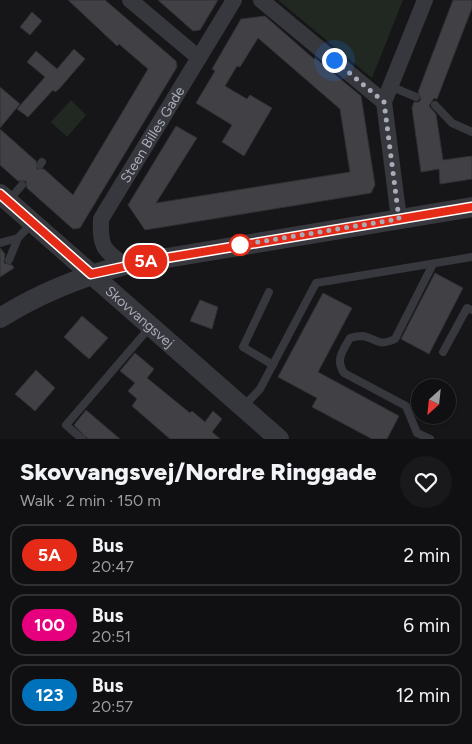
<!DOCTYPE html>
<meta charset="utf-8">
<style>
body{margin:0;font-family:Figtree,sans-serif;background:#19191b;color:#f1f3f6;height:100vh;display:flex;flex-direction:column;font-size:19px;white-space:nowrap}
*{box-sizing:border-box;margin:0}
p{font-size:16px;color:#9c9d9f}
.icon{flex:none;width:28px;height:28px;fill:none;stroke:currentColor;stroke-width:2;stroke-linecap:round;stroke-linejoin:round}
.map{position:relative;height:439px;overflow:hidden}
.panel{display:flex;flex-direction:column;background:#101012;flex:1}
.panel>*{flex:none}
.badge{padding:0 10px;border-radius:16px;font-size:18px;line-height:32px}
.needle{width:32px;rotate:207deg}
.buttons{position:absolute;left:411px;top:379px;display:grid;gap:10px}
.buttons a{display:grid;place-items:center;width:45px;height:45px;border-radius:50%;background:#101012;box-shadow:0 1px 4px #0004,0 0 0 1px #303032;font-size:25px}
.you{position:absolute;width:25px;height:25px;margin:-12px;border:4px solid #fff;border-radius:50%;background:#1a73e8;box-shadow:0 0 0 8px #1a73e833}
.map>.badge{position:absolute;translate:-50% -50%;box-shadow:0 0 0 2px #fff}
.round{display:grid;place-items:center;flex:none;width:52px;height:52px;border-radius:26px;background:#19191b}
.head{display:flex;align-items:center;justify-content:space-between;height:85px;padding:0 20px}
h1{font-size:24px;font-weight:800;line-height:38px}
ul{padding:0;list-style:none}
li{display:flex;align-items:center;gap:15px;height:62px;margin:0 10px 8px;padding:0 10px;border:2px solid #303032;border-radius:15px}
li div{flex:1}
li b{display:block;font-size:19px}
li em{font-style:normal}
li .badge{min-width:55px;font-weight:700;text-align:center}
.map>svg:first-child{display:block}
</style>
<div class="map">
<svg width="472" height="439" viewBox="0 0 472 439">
<rect width="100%" height="100%" fill="#161618"/>
<g fill="#212822">
<polygon points="278,0 403,0 372,78"/>
<polygon points="71,100 86,115 67,137 51,122"/>
</g>
<g fill="#414145" stroke="#313034">
<polygon points="68,0 105,0 176,61 177,67 80,228 73,229 27,188 26,181 18,181 0,165 0,129 36,161 37,169 44,169 73,195 148,69 119,44 117,46"/>
<polygon points="158,0 218,0 200,30 193,31"/>
<polygon points="453,0 472,0 472,8 437,99 434,98 429,106 436,114 443,160 472,156 472,179 440,184 439,169 421,172 412,108 414,102 419,102 421,99 418,92"/>
<polygon points="32,12 42,21 30,35 20,27"/>
<polygon points="265,16 314,59 315,58 361,96 375,185 371,193 145,230 128,205 176,126 197,138 156,203 350,172 340,109 258,38 240,67 237,66 225,86 247,99 250,95 272,108 244,156 222,142 232,125 196,103 215,71 212,69 241,19"/>
<polygon points="74,49 85,59 59,89 55,92 53,90 28,117 17,109 45,77 27,62 36,51 57,69"/>
<polygon points="0,87 20,104 0,128"/>
<polygon points="0,248 5,254 4,263 12,265 14,268 0,277"/>
<polygon points="435,273 463,288 429,354 401,339"/>
<polygon points="323,293 352,308 318,372 399,416 387,439 372,439 312,407 317,398 278,377"/>
<polygon points="200,300 218,307 212,329 190,321"/>
<polygon points="82,316 108,338 89,359 64,337"/>
<polygon points="135,353 154,369 147,378 190,413 192,411 205,422 213,411 222,419 212,432 220,439 170,439 132,406 137,399 128,391 135,383 120,371"/>
<polygon points="36,370 55,388 35,411 15,394"/>
<polygon points="86,410 120,439 88,439 74,425"/>
</g>
<g fill="none" stroke-linecap="round" stroke-linejoin="round">
<g stroke="#37383d" stroke-width="8">
<polyline points="390,86 416,97"/>
<polyline points="435,105 452,123 472,132"/>
<polyline points="40,165 42,162"/>
<polyline points="9,200 22,185"/>
<polyline points="0,243 18,238 31,224"/>
<polyline points="9,260 18,238"/>
<polyline points="269,292 243,347 273,365"/>
<polyline points="443,352 467,308 472,310"/>
<polyline points="243,407 260,389 316,283 472,257"/>
<polyline points="82,439 66,425 150,327"/>
<path d="M430 439 417 433 406 406 344 373C335 360 343 350 350 338 353 337 359 336 363 336 377 339 378 347 395 339L433 264"/>
</g>
<g stroke="#37383d" stroke-width="16">
<polyline points="130,0 199,58"/>
<polyline points="261,0 384,102"/>
<polyline points="399,219 384,102 425,0"/>
<path id="s1" d="M125 265C102 250 100 245 101 219L234 0"/>
</g>
<g stroke="#37383d" stroke-width="20">
<path id="s2" d="M0 194 279 439"/>
<path d="M0 318C40 293 80 277 125 265L472 207"/>
</g>
</g>
<g fill="none" stroke-linecap="round" stroke-linejoin="round">
<g stroke="#fff" stroke-width="11">
<polyline id="line" points="0,194 91,274 160,259 472,207"/>
</g>
<use href="#line" stroke="#e52b18" stroke-width="8"/>
<polyline stroke="#a9acb8" stroke-width="5" stroke-dasharray="0 9" points="240,245 399,219 384,102 334,60"/>
</g>
<circle fill="#fff" stroke="#e52b18" stroke-width="2.5" cx="240" cy="245" r="10"/>
<g text-anchor="middle" stroke-width="5" stroke-linejoin="round" paint-order="stroke">
<g font-size="14" fill="#a9acb8" stroke="#111113">
<text dy="5" stroke="none"><textPath href="#s1" startOffset="155">Steen Billes Gade</textPath></text>
<text dy="5" stroke="none"><textPath href="#s2" startOffset="186">Skovvangsvej</textPath></text>
</g>
</g>
</svg>
<div class="buttons">
<a><svg class="needle" viewBox="-14 -14 28 28"><path d="M0-13l5 13h-10z" fill="#e53935"/><path d="M0 13l5-13h-10z" fill="#9c9d9f"/></svg></a>
</div>
<div class="you" style="left:334px;top:60px"></div>
<b class="badge" style="left:146px;top:261px;background:#e52b18;color:#fff">5A</b>
</div>
<section class="panel">
<div class="head"><div><h1>Skovvangsvej/Nordre Ringgade</h1><p>Walk · 2 min · 150 m</p></div><a class="round"><svg class="icon" aria-label="heart" viewBox="0 0 24 24"><path d="M12 20l-8-8c-3-5 5-10 8-4 3-6 11-1 8 4z"/></svg></a></div>
<ul>
<li><span class="badge" style="background:#e52b18;color:#fff">5A</span><div><b>Bus</b><p>20:47</p></div><em>2 min</em></li>
<li><span class="badge" style="background:#e6007e;color:#fff">100</span><div><b>Bus</b><p>20:51</p></div><em>6 min</em></li>
<li><span class="badge" style="background:#0072bc;color:#fff">123</span><div><b>Bus</b><p>20:57</p></div><em>12 min</em></li>
</ul>
</section>
